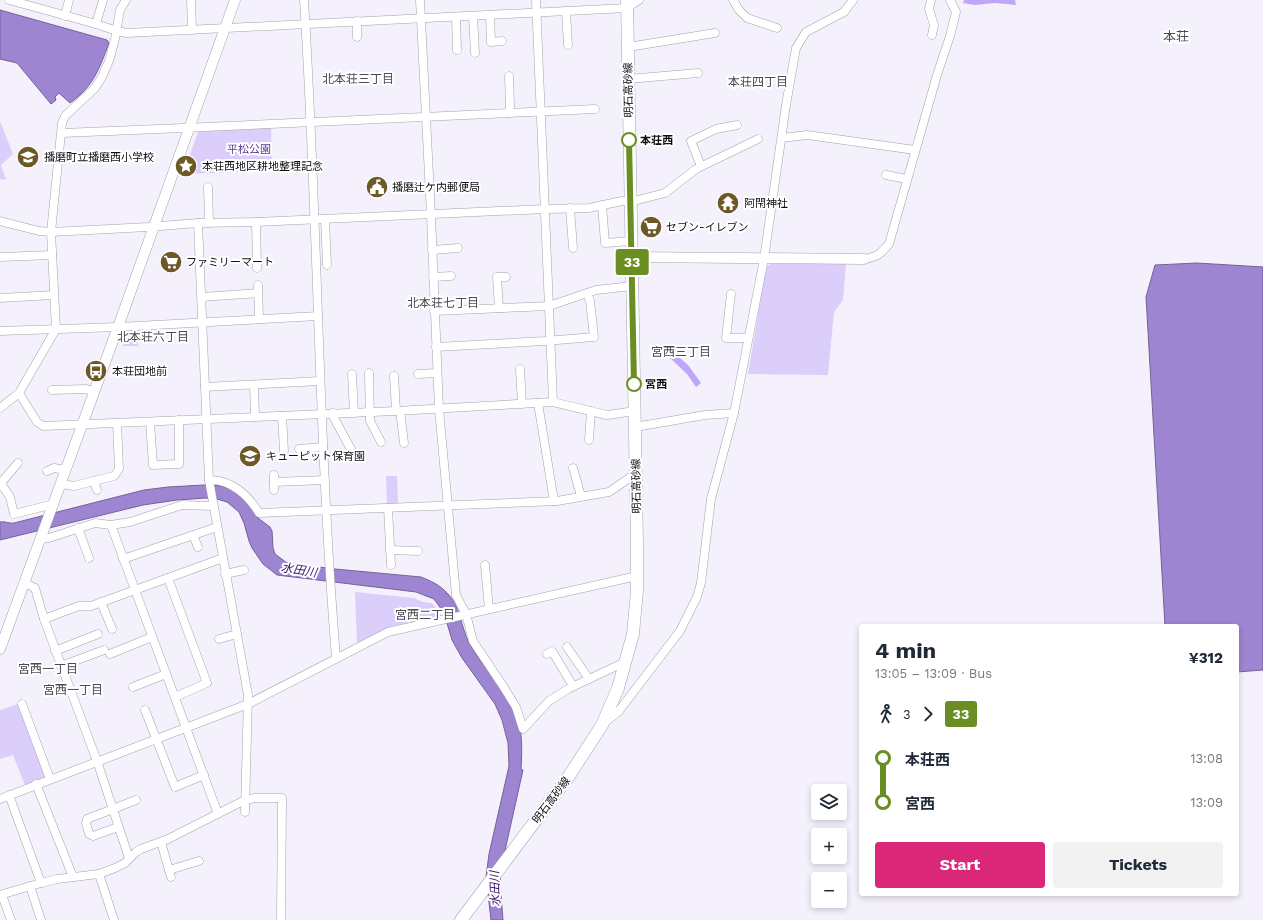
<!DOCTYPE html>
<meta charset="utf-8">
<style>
body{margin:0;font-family:"Work Sans","Noto Sans JP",sans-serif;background:#f2f2f3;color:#1f2937;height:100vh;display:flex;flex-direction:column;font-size:15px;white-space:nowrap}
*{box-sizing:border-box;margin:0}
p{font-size:13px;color:#747a83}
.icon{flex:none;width:22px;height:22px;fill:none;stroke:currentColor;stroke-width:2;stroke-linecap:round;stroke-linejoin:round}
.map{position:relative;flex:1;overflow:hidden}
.side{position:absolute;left:859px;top:624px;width:380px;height:272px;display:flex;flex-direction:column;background:#fff;border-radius:4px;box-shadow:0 2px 6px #0003}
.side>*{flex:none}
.badge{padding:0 8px;border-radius:3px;font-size:14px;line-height:26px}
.controls{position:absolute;left:811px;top:784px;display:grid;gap:8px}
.controls a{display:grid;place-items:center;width:36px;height:36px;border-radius:4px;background:#fff;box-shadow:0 2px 6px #0003;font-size:20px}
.map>.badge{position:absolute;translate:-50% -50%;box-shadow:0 0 0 2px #fff}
.legs{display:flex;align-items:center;gap:6px;height:44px;padding:0 16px;font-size:13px}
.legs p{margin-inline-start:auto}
.head{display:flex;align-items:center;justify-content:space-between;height:68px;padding:0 16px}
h1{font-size:22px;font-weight:700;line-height:30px}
.button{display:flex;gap:8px;margin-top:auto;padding:8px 16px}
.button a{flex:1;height:46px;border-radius:4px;background:#db2777;color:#fff;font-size:16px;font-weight:700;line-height:46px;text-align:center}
.button a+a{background:#f2f2f3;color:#1f2937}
ul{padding:0 16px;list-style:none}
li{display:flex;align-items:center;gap:14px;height:44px;font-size:15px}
li i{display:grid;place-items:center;width:6px;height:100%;margin:0 5px;background:currentColor}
li i::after{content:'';width:10px;height:10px;margin:-5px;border:3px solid;border-radius:50%;background:#fff}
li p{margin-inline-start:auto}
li:first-child i{background:linear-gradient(#0000 50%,currentColor 0)}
li:last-child i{background:linear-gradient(currentColor 50%,#0000 0)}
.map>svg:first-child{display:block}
</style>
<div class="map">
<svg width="1263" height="920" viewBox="0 0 1263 920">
<rect width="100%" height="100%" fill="#f4f1fc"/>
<g fill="#dbcefb">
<polygon points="0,121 13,154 1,165 6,180 0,179"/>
<polygon points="271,126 272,171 183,174 198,132"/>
<polygon points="771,264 846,264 843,300 834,312 828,375 748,374 766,267"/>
<polygon points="128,329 137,329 138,346 123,346"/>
<polygon points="386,476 397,476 398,505 387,505"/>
<polygon points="355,592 414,598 423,602 432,603 441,615 437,617 392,626 357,643"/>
<polygon points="18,704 45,777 25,785 13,755 0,759 0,710"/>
</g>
<g fill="#c0a6f7">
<polygon points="964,0 1015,0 1016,5 995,3 975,5 963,3"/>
<polygon points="672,351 688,365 701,383 696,387 687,374 669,357"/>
</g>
<g fill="#9e85d2" stroke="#736298">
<path d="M0 10 107 40 109 43C99 69 94 86 70 103L59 93 55 97 56 100 51 104 17 63 0 59Z"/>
<polygon points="1197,263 1263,267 1263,670 1237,672 1237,626 1165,626 1146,297 1155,265"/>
<path d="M204 485 222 486 236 491 251 507 258 518 270 527 272 531 273 548 275 554 287 563 335 569 421 577C431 581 440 585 447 593 460 605 461 627 469 643 482 668 506 687 516 714 523 732 522 751 521 769L523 770 506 846 500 881 503 920H491L486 877 489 854 509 766 508 743 502 720 495 704 462 658 452 640 444 613 434 599 416 592 277 575 263 564 252 548 249 541 244 523 239 512 227 502 217 499 206 498 177 500 143 505 0 540V522C6 521 9 524 14 523L144 490 168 487Z"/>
</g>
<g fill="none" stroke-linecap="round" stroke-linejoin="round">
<g stroke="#a4a1ac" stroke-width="9">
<g id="minor">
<polyline points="9,0 96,24 117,31 127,33 627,8 639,0"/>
<polyline points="191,0 192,30"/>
<path d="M304 0C318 219 318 439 336 658"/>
<polyline points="420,0 431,215 439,409 456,595 466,614 473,641 503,686 516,707 523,729 549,701 568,689 625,662"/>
<polyline points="536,0 553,402"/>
<polyline points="733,0 739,10 747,18 777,28"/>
<polyline points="931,0 929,9 934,25 932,35"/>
<polyline points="566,11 568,45"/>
<polyline points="490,15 491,42 502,41"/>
<polyline points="65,16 69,0"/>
<polyline points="473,16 475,53"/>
<polyline points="456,17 457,50"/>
<polyline points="357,21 357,37"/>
<polyline points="96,24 103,0"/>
<polyline points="628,47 715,33"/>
<polyline points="509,76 510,106 509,113"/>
<polyline points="628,79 698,73"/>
<polyline points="62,133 183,128 595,109"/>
<polyline points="782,138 807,135 915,150"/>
<polyline points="701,166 691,141 716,129 737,125"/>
<polyline points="886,175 907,179"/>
<polyline points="208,187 209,223"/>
<polyline points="602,205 605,243 631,241"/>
<polyline points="570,208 573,248"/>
<polyline points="325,219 327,265"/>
<polyline points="0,221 39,231 51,232 148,227 198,223 256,222 546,209 589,208 622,201 634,201 665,193 696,169 758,139"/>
<polyline points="256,222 257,268"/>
<polyline points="198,223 209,480 248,695 245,812"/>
<polyline points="432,250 458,248"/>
<polyline points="0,257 52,255"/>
<path d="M864 259C878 257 880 254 889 244L937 75 950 36 956 12 950 0"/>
<polyline points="433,277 451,276"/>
<polyline points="258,285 259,319"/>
<polyline points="731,294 726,338 748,338"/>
<polyline points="202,297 258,293"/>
<polyline points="0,298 54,295"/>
<polyline points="499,308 497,277 506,277"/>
<polyline points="434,311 549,306 596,290 632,286"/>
<polyline points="0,331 118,327 318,316"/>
<polyline points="436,347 545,341 594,337 590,301 587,293"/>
<polyline points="520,369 522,404"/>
<polyline points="369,373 370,421 381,442"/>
<polyline points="352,374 354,413"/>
<polyline points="418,374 437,373"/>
<polyline points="394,376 396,411"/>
<polyline points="254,385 255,417"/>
<polyline points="205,387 320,381"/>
<polyline points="52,390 85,389 94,391"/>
<polyline points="19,393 37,422 43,426 396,411 553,402 607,415 635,411"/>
<polyline points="538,403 554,501"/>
<polyline points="0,408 19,393 56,329 51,232 62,123 65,116 95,88 102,77 109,61 115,39 120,10 126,0"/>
<polyline points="400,411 404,443"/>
<polyline points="333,413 334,418 352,451"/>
<polyline points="282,416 284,451"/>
<polyline points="150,422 153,465 179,464 179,420"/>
<polyline points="635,427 705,415 734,413"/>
<polyline points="589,440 591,411"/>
<polyline points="299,449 323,447"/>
<polyline points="573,468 581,496"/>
<polyline points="47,471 54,468 66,470"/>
<polyline points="274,475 274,490"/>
<path d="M209 480C231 479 249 496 259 513L557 501 609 492 635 474"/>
<polyline points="94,481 97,490"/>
<polyline points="0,482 10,497 14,514 54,504"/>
<polyline points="274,482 325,480"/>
<polyline points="0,484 18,463"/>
<polyline points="61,484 74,486 114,476 119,469 117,423"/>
<polyline points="388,508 391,565"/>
<polyline points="111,525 218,814"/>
<polyline points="78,528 89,558"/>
<polyline points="193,535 198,547"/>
<polyline points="41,539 49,538 95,523 111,525 130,522 182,505 213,506"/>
<polyline points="390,550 418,551"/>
<polyline points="123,559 217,527"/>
<polyline points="485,565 489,609"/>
<polyline points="225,574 244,570"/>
<polyline points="168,578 207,683 175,697"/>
<polyline points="25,583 35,588 44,619 97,761 129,858"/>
<polyline points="101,602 112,629"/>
<polyline points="44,619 79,606 91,606 223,558"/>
<polyline points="219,639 237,634"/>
<polyline points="567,647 589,679"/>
<polyline points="55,651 98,634"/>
<polyline points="110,654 152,637"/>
<polyline points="547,654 552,651 573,686"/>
<polyline points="61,666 104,650"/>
<polyline points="133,687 166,674"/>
<polyline points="22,704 50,779"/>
<polyline points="145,710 175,787 204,775"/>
<polyline points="604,723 618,712 680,631 697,597 701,583 711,499 734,413 764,259 786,105 796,48 806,32 844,12 853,0"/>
<polyline points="36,784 73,877"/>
<polyline points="9,795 41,883"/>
<polyline points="0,799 248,704 388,632 637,576"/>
<polyline points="118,827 93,836 89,834 86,823 87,819 136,800"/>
<polyline points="161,842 171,877"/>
<polyline points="169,870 199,861"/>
<polyline points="99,874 114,920"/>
<polyline points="30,886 41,920"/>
<polyline points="0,895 41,883 57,879 99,874 115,868 125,863 136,852 141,849 168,839 245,800 255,798 282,798 281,920"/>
<polyline points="2,895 11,920"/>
</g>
</g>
<g stroke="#a4a1ac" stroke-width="11">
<g id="tertiary">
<polyline points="632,257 864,259"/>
<polyline points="0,649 118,327 235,0"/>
</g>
</g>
<g stroke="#a4a1ac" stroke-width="13">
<polyline id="secondary" points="461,920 569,776 602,725 618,688 633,634 637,591 637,543 627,0"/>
</g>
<use href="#minor" stroke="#fff" stroke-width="8"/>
<use href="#tertiary" stroke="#fff" stroke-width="10"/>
<use href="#secondary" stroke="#fff" stroke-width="12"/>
</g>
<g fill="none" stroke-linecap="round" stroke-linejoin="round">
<g stroke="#fff" stroke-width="9">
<polyline id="line-1" points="629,140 634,384"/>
</g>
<use href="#line-1" stroke="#6b8e23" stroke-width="6"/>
</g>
<defs>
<g id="school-disc" transform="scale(1.15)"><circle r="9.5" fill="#6c5927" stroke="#fff"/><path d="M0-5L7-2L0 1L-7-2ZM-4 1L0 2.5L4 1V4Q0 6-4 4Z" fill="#fff"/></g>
<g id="sight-disc" transform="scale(1.15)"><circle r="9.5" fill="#6c5927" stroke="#fff"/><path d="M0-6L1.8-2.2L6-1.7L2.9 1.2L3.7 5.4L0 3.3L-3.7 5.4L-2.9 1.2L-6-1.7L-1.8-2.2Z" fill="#fff"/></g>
<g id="civic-disc" transform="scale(1.15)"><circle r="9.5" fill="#6c5927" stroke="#fff"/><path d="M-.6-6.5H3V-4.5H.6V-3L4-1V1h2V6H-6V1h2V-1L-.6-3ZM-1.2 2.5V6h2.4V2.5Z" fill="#fff"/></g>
<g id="temple-disc" transform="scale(1.15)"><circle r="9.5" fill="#6c5927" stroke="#fff"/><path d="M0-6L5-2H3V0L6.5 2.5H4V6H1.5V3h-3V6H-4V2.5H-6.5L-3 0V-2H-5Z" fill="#fff"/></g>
<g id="supermarket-disc" transform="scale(1.15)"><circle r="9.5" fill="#6c5927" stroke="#fff"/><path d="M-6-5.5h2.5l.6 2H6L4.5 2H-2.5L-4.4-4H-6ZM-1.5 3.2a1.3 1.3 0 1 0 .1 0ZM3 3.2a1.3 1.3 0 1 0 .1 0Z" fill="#fff"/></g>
<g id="bus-disc" transform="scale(1.15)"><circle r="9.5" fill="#6c5927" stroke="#fff"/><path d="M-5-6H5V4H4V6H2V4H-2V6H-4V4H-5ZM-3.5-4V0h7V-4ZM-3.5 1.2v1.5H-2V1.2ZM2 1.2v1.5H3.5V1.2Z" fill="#fff"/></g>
</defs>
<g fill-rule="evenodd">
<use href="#school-disc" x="28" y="157"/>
<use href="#sight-disc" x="186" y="166"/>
<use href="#civic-disc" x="377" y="187"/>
<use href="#temple-disc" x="728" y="203"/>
<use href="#supermarket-disc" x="651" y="227"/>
<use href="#supermarket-disc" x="171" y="262"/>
<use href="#bus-disc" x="96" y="371"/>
<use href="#school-disc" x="250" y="456"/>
</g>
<g fill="#fff" stroke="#6b8e23" stroke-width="2">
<circle cx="629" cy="140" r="7"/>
<circle cx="634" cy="384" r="7"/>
</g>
<g text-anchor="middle" stroke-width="4" stroke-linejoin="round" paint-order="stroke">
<g font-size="11" fill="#100f12" stroke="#fff">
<text transform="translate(628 90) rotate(-91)" y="4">明石高砂線</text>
<text transform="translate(636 486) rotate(-91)" y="4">明石高砂線</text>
<text transform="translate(551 800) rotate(-53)" y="4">明石高砂線</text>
</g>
<g font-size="11" font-weight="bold" fill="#100f12" stroke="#fff" text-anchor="start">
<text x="640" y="144">本荘西</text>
<text x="645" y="388">宮西</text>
</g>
<g font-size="11" fill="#5f3a96" stroke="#fff">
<text x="249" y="153">平松公園</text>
</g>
<g font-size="11" fill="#100f12" stroke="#fff" text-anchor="start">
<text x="44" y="161">播磨町立播磨西小学校</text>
<text x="202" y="170">本荘西地区耕地整理記念</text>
<text x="392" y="191">播磨辻ケ内郵便局</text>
<text x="744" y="207">阿閇神社</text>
<text x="666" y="231">セブン-イレブン</text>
<text x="186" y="266">ファミリーマート</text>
<text x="112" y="375">本荘団地前</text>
<text x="266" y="460">キューピット保育園</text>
</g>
<g font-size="12" fill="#4d4a53" stroke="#fff">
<text x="358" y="83">北本荘三丁目</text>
<text x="758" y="86">本荘四丁目</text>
<text x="443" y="307">北本荘七丁目</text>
<text x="153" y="341">北本荘六丁目</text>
<text x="681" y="356">宮西三丁目</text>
<text x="425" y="619">宮西二丁目</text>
<text x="48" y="673">宮西一丁目</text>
<text x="73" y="694">宮西一丁目</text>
</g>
<g font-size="12" font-style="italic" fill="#3d116e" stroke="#fff">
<text transform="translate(299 570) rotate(9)" y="4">水田川</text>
<text transform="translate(495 889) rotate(-92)" y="4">水田川</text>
</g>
<g font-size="13" fill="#4d4a53" stroke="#fff">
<text x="1176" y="41">本荘</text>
</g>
</g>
</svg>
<div class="controls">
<a><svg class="icon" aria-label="layers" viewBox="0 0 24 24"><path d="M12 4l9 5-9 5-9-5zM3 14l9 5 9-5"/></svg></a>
<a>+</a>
<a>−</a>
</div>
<b class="badge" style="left:632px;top:262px;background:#6b8e23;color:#fff">33</b>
<section class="side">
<div class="head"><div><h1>4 min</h1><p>13:05 – 13:09 · Bus</p></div><b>¥312</b></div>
<div class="legs"><svg class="icon" aria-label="walk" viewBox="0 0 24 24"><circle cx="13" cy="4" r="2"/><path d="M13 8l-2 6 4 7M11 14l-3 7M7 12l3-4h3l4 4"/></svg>3<svg class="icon" aria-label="forward" viewBox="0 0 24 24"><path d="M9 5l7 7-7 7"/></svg><b class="badge" style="background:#6b8e23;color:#fff">33</b></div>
<ul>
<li><i style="color:#6b8e23"></i><b>本荘西</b><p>13:08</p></li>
<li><i style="color:#6b8e23"></i><b>宮西</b><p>13:09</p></li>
</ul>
<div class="button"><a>Start</a><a>Tickets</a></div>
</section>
</div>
